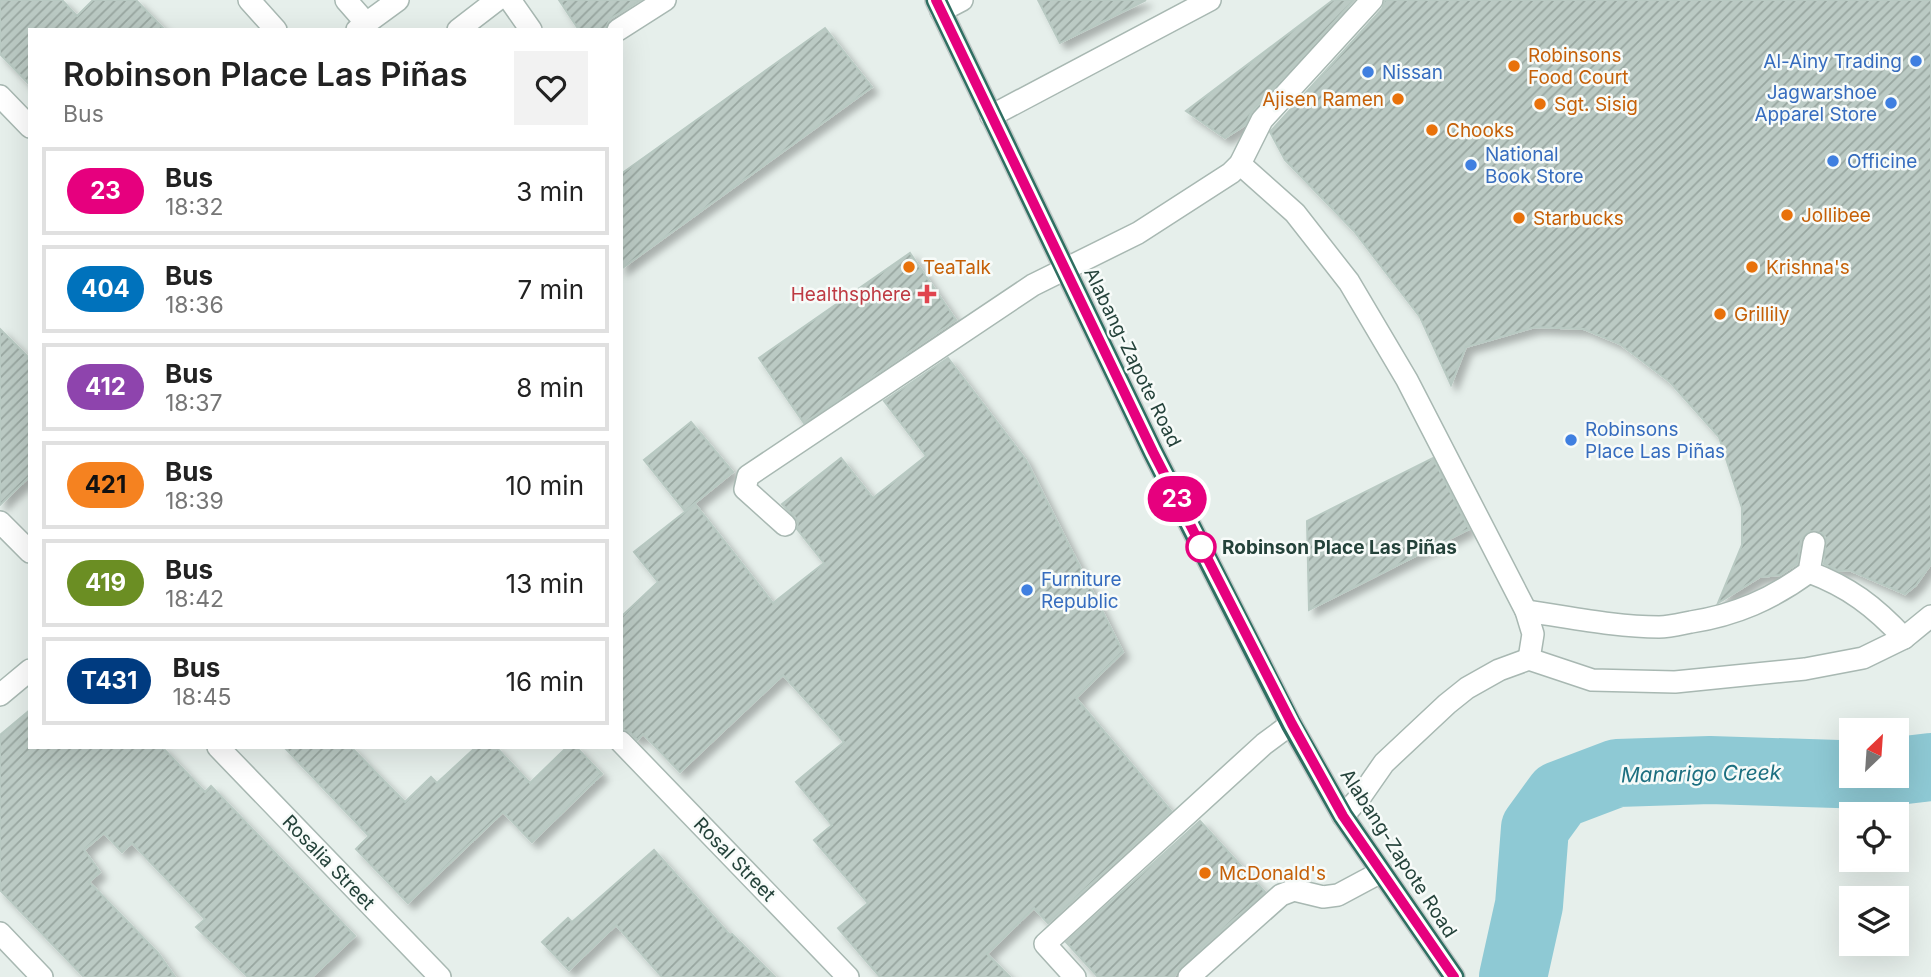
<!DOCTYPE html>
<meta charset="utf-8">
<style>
body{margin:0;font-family:Inter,sans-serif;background:#f2f2f2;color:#222;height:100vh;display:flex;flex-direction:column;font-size:26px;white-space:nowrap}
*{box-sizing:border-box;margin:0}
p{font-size:23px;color:#767676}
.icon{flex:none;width:38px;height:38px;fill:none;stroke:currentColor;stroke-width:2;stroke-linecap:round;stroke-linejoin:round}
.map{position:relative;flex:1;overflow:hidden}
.sheet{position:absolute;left:28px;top:28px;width:595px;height:721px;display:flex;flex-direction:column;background:#fff;border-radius:0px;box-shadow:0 7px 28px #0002}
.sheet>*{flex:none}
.badge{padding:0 14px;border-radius:23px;font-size:24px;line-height:46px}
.needle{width:46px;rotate:25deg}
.buttons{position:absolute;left:1839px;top:718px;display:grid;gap:14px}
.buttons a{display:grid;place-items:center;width:70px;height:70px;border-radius:0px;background:#fff;box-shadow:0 7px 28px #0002;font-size:35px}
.map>.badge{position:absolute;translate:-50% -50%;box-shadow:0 0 0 4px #fff}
.round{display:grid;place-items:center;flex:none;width:74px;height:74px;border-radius:0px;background:#f2f2f2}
.overview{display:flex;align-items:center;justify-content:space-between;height:119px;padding:0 35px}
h1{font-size:33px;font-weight:600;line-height:52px}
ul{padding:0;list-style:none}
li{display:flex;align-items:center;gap:21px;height:88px;margin:0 14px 10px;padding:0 21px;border:4px solid #e0e0e0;border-radius:0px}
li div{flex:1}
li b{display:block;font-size:26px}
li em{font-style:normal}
li .badge{min-width:77px;font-weight:700;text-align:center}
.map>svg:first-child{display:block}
</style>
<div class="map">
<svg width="1931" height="977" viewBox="0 0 1931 977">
<defs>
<pattern id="building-hatch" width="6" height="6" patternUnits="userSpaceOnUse" patternTransform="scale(1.75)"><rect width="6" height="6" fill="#bbcac4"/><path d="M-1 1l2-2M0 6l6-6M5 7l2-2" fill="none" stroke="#98a6a0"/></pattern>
<filter id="shadow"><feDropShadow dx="6" dy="6" stdDeviation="3.5" flood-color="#0004"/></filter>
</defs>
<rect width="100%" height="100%" fill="#e6efeb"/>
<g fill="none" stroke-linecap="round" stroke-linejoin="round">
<g stroke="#8ec9d4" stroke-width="68">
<polyline points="1897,771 1931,767"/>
<polyline points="1513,977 1529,905 1535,828 1559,795 1617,773 1710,770 1870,775"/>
</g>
</g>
<g fill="url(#building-hatch)" stroke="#b8c9c2" stroke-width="2" filter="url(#shadow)">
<polygon points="0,0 62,0 77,16 93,0 136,0 165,30 30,30 30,85 0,54"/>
<polygon points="559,0 641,0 610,19 605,30 579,30"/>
<polygon points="1038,0 1146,0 1060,43"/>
<polygon points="1333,0 1354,0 1252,111 1245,125 1225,138 1186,111"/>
<polygon points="1385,0 1931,0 1931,564 1916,585 1905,594 1849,570 1839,571 1824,564 1826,538 1822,533 1810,531 1801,540 1797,564 1780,575 1760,577 1718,603 1742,545 1742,508 1719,437 1670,382 1620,344 1584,329 1535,327 1466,347 1451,385 1420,317 1354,231 1285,160 1270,132 1382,9"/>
<polygon points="825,28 872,87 621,269 621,174"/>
<polygon points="910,253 956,320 804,423 759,358"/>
<polygon points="0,329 30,359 30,476 0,505"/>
<polygon points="948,358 1026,460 1123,652 1076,698 1171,811 1048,923 1034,908 987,954 1010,977 880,977 838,928 868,903 814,840 832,825 796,782 844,742 783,675 680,772 643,734 637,740 630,732 621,729 621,617 658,582 634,552 695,504 773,603 824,563 797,529 798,522 794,516 782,504 841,458 873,498 926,456 884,401"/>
<polygon points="691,422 733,472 685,511 644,460"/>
<polygon points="1433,458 1469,529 1309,610 1307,521"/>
<polygon points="30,710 30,747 162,747 205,792 211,786 355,936 312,977 248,977 196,927 205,919 132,843 122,852 104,833 84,850 100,872 89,882 158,953 175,977 84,977 0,890 0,735"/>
<polygon points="284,747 351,747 405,802 431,777 437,783 476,747 496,747 530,783 567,747 576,747 602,774 532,842 503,812 408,903 356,849 369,836"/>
<polygon points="1200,821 1265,892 1180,967 1174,977 1098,977 1066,942"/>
<polygon points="654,850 730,935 732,934 775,977 662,977 616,925 569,970 542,942 568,918 572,922"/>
</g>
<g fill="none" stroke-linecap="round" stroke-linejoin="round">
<g stroke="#a8b8b2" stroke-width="24">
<g id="minor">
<polyline points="249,0 276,30"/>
<polyline points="346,0 367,24"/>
<polyline points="510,0 531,30"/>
<polyline points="941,11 962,0"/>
<polyline points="357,30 398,0"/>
<polyline points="458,30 497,0"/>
<polyline points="618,30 665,0"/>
<polyline points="0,96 30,127"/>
<polyline points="991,116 1210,0"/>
<polyline points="1240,164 1295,213 1349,282 1407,380 1526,611 1533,634 1529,659"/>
<polyline points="0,522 30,552"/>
<polyline points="785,525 745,489 748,476 1033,285 1138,233 1231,173 1240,164 1262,120 1372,0"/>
<path d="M1809 572C1849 587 1874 606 1904 638"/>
<path d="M1526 611C1569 617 1615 627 1659 627 1670 627 1681 624 1691 622 1736 615 1772 599 1809 572L1814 543"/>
<polyline points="0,695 30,670"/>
<polyline points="621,742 848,977"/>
<polyline points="218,747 440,977"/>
<polyline points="1343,816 1361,796 1384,763 1447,704 1467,688 1499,670 1529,659 1592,680 1675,682 1805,669 1863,658 1904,638 1931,616"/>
<polyline points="0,933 42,977"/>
<polyline points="1075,977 1045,944 1264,744 1291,724"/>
<polyline points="1189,977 1281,895 1294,890 1323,897 1338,895 1381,872"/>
</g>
</g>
<g stroke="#c2cac8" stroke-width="24">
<polyline id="highway" points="936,0 1153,452 1291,724 1343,816 1454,977"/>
</g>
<use href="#minor" stroke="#fff" stroke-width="21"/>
<use href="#highway" stroke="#2f6f62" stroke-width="21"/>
</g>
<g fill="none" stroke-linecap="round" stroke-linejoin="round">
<g stroke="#fff" stroke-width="16">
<polyline id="line" points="936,0 1153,452 1292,724 1343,816 1454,977"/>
</g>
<use href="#line" stroke="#e6007e" stroke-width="10"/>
</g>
<g fill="#3f7fe0" stroke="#f7fbf9" stroke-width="2.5">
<circle cx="1916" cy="61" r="7"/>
<circle cx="1368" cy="72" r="7"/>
<circle cx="1891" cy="103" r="7"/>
<circle cx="1833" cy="161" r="7"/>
<circle cx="1471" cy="165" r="7"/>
<circle cx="1571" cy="440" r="7"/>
<circle cx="1027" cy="590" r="7"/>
</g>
<g fill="#e8710a" stroke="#f7fbf9" stroke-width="2.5">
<circle cx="1514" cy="66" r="7"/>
<circle cx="1398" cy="99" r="7"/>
<circle cx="1540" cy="104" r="7"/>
<circle cx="1432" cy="130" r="7"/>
<circle cx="1787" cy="215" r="7"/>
<circle cx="1519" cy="218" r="7"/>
<circle cx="909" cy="267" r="7"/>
<circle cx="1752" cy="267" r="7"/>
<circle cx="1720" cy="314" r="7"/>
<circle cx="1205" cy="873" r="7"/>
</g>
<path fill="#e0444e" stroke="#f7fbf9" stroke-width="2.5" d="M923.5 283.5h7v7h7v7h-7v7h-7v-7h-7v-7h7z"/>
<circle fill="#fff" stroke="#e6007e" stroke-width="3.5" cx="1201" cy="547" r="14"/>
<g text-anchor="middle" stroke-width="5" stroke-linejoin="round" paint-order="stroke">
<g font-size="19" fill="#c56008" stroke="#f7fbf9" text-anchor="start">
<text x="1528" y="62">Robinsons<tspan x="1528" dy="22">Food Court</tspan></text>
<text x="1384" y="106" text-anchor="end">Ajisen Ramen</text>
<text x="1554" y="111">Sgt. Sisig</text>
<text x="1446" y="137">Chooks</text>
<text x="1801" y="222">Jollibee</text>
<text x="1533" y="225">Starbucks</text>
<text x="923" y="274">TeaTalk</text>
<text x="1766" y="274">Krishna's</text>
<text x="1734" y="321">Grillily</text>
<text x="1219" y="880">McDonald's</text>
</g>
<g font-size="19" fill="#366cbe" stroke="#f7fbf9" text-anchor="start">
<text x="1902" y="68" text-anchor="end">Al-Ainy Trading</text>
<text x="1382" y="79">Nissan</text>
<text x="1877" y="99" text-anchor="end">Jagwarshoe<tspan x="1877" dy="22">Apparel Store</tspan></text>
<text x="1485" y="161">National<tspan x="1485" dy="22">Book Store</tspan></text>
<text x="1847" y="168">Officine</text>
<text x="1585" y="436">Robinsons<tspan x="1585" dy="22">Place Las Piñas</tspan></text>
<text x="1041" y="586">Furniture<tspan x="1041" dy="22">Republic</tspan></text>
</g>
<g font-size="19" fill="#be3a42" stroke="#f7fbf9" text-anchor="end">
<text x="911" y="301">Healthsphere</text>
</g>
<g font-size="19" fill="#24423a" stroke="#f7fbf9">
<text transform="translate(1133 357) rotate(64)" y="7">Alabang-Zapote Road</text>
<text transform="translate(1399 853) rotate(57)" y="7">Alabang-Zapote Road</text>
<text transform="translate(735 859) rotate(46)" y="7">Rosal Street</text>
<text transform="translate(329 862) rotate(46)" y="7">Rosalia Street</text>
</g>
<g font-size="19" font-weight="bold" fill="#24423a" stroke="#f7fbf9" text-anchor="start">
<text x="1222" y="554">Robinson Place Las Piñas</text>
</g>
<g font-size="21" font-style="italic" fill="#1c6f80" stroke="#f7fbf9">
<text transform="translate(1701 774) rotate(-1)" y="7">Manarigo Creek</text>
</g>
</g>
</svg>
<div class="buttons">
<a><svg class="needle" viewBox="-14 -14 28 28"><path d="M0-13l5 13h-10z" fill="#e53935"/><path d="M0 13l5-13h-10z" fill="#767676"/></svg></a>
<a><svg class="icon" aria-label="locate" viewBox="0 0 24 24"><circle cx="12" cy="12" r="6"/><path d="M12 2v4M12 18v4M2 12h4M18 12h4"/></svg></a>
<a><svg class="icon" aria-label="layers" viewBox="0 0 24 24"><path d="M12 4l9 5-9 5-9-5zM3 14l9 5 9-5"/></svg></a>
</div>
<b class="badge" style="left:1177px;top:499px;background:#e6007e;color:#fff">23</b>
<section class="sheet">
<div class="overview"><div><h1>Robinson Place Las Piñas</h1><p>Bus</p></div><a class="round"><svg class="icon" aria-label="heart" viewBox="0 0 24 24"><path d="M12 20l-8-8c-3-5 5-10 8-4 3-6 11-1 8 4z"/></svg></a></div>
<ul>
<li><span class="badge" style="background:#e6007e;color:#fff">23</span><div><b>Bus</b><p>18:32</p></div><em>3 min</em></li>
<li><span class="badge" style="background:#0072bc;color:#fff">404</span><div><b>Bus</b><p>18:36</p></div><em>7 min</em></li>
<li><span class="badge" style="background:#8e44ad;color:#fff">412</span><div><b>Bus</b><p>18:37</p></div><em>8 min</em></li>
<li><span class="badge" style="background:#f58220;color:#111">421</span><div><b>Bus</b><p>18:39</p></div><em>10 min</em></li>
<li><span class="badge" style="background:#6b8e23;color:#fff">419</span><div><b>Bus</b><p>18:42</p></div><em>13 min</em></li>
<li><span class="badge" style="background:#003b80;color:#fff">T431</span><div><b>Bus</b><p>18:45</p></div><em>16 min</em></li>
</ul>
</section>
</div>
